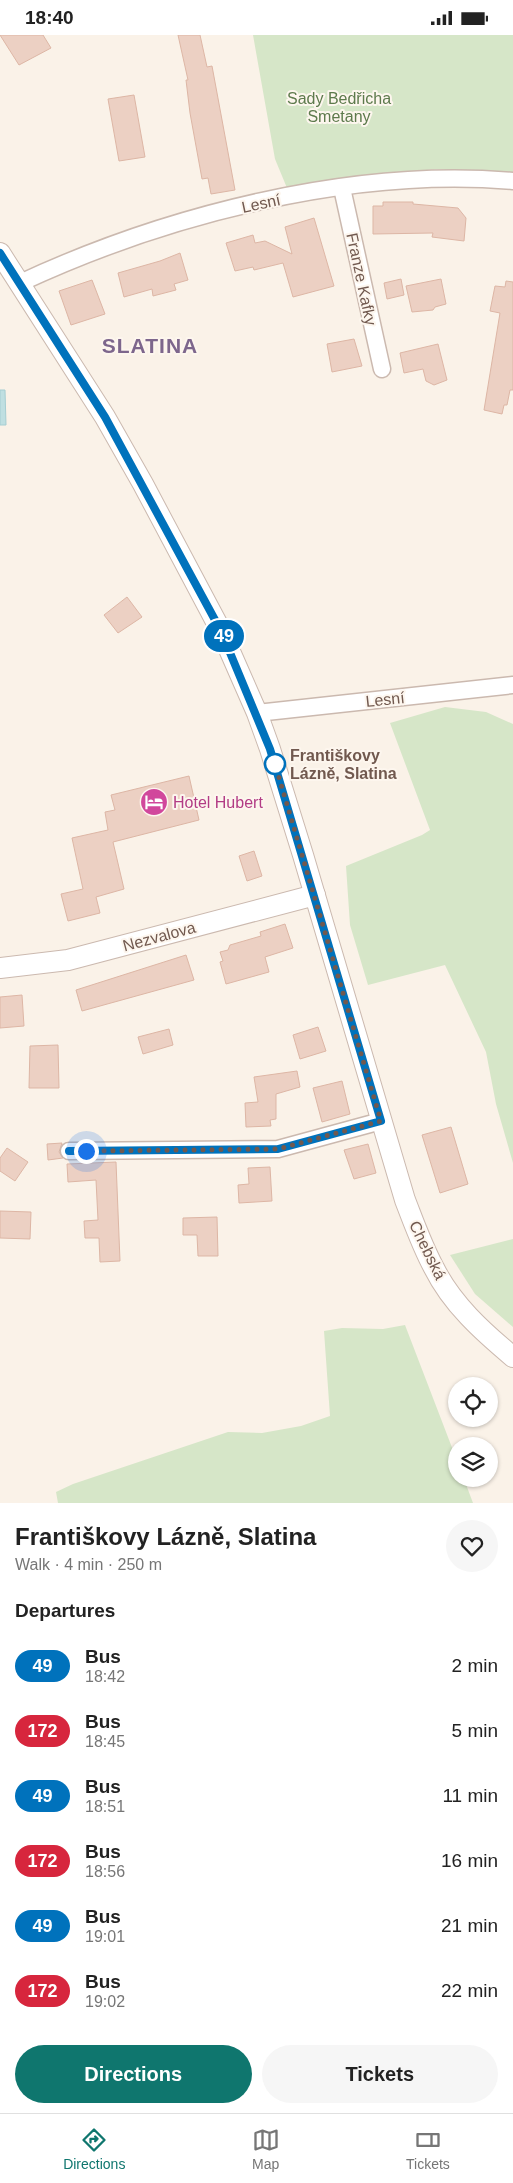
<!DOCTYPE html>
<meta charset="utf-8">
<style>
body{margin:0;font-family:Helvetica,sans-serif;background:#f6f6f6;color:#222;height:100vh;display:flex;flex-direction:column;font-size:19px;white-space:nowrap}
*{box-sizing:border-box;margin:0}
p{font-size:16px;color:#767676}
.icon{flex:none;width:28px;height:28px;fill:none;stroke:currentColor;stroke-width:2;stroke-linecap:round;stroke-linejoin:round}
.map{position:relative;height:1468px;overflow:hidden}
.details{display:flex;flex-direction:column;background:#fff;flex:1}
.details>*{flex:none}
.badge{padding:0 10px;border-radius:16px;font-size:18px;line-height:32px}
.tools{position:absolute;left:448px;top:1342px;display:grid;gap:10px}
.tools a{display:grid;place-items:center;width:50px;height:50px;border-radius:50%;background:#fff;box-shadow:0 1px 4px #0004;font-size:25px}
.you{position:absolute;width:25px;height:25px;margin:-12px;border:4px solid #fff;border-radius:50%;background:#1a73e8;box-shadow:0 0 0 8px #1a73e833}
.map>.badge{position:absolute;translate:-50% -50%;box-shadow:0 0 0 2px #fff}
h2{padding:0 15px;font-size:19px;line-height:45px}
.round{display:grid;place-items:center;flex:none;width:52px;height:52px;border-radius:26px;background:#f6f6f6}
.overview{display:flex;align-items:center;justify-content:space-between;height:85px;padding:0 15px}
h1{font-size:24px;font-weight:800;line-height:38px}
.button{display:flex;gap:10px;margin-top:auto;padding:10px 15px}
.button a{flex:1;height:58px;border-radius:30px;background:#0f766e;color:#fff;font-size:20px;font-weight:800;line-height:58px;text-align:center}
.button a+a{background:#f6f6f6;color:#222}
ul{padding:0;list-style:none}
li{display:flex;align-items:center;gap:15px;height:65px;padding:0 15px}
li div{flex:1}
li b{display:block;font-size:19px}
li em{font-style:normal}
li .badge{min-width:55px;font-weight:700;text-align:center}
.status{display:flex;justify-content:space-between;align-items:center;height:35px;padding:0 25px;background:#fff;direction:ltr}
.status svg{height:14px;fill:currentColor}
.tabs{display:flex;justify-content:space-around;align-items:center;height:70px;border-top:1px solid #e0e0e0;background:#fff;font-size:14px;color:#767676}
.tabs a{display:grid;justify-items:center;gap:2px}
.tabs .selected{color:#0f766e}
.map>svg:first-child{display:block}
</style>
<div class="status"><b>18:40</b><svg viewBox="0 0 49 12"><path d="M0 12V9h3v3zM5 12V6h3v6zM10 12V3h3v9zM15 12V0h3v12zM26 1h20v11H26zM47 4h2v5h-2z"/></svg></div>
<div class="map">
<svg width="513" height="1468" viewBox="0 0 513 1468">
<rect width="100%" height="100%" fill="#faf2e8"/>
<g fill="#d6e6c8">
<polygon points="253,0 513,0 513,140 437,134 351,143 287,153 275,124"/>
<polygon points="445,672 486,677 513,689 513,1128 496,1069 486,1017 445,930 368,950 350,890 346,831 422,800 430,795 390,688"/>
<polygon points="513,1204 513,1292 475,1259 450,1220"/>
<polygon points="405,1290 456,1423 456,1444 464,1444 473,1468 58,1468 56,1457 73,1449 228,1397 262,1398 301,1391 330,1381 324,1296 342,1293 383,1294"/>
</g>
<polygon fill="#bfdfe1" stroke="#a6ced2" points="0,355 5,355 6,390 0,390"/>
<g fill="#ecd0c3" stroke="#ddb6a5">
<polygon points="0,0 43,0 51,13 19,30"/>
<polygon points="178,0 200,0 207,32 212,31 235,155 211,159 208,143 202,144 190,78 186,45 188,45"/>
<polygon points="134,60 145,122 119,126 108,64"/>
<polygon points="383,167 413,167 413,169 458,173 466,183 464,206 432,202 433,198 373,199 373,171 383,171"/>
<polygon points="314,183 334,251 293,262 283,228 254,235 253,232 235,236 226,208 253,200 255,208 265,206 292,219 285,192"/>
<polygon points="180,218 188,245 174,249 176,255 153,261 152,254 124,262 118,238 160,226"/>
<polygon points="401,244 404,260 387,264 384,248"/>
<polygon points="441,244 446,269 435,272 433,275 412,277 406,251"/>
<polygon points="92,245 105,279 71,290 59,256"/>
<polygon points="506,246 513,247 513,355 510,355 507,370 504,370 502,379 484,375 500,278 490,276 495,251 505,252"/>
<polygon points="354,304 362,331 332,337 327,309"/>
<polygon points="438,309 447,345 434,350 426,346 423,334 404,338 400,318"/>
<polygon points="127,562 142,582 118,598 104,580"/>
<polygon points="189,741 199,785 113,807 124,854 96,862 100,878 68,886 61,859 83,854 72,803 108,795 105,777 115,775 111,760"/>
<polygon points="254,816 262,841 247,846 239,821"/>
<polygon points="285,889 293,913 265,922 269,937 226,949 220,927 223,926 220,917 228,915 230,910 261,901 260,897"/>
<polygon points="186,920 194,945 82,976 76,955"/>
<polygon points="22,960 24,991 0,993 0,962"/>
<polygon points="318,992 326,1016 300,1024 293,1000"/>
<polygon points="169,994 173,1010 143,1019 138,1002"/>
<polygon points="58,1010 59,1053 29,1053 30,1011"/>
<polygon points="297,1036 300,1052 276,1059 276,1084 270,1085 271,1091 246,1092 245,1068 258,1067 254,1042"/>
<polygon points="342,1046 350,1079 322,1087 313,1053"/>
<polygon points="451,1092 468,1149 440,1158 422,1100"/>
<polygon points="62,1108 59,1117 63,1123 48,1125 47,1109"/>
<polygon points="368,1109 376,1138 354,1144 344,1115"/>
<polygon points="7,1113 28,1127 15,1146 0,1136 0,1123"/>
<polygon points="116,1127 120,1226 100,1227 99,1203 85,1203 84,1186 98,1185 96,1145 68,1147 67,1129"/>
<polygon points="270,1132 272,1166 239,1168 238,1150 249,1149 248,1133"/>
<polygon points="0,1176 31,1177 30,1204 0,1203"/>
<polygon points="217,1182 218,1221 198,1221 197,1200 183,1200 183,1183"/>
</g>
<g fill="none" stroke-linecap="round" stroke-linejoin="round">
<g stroke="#cbb9af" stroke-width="19">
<g id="minor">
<polyline points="342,153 382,334"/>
<path d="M20 248C166 180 352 132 513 146"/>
<polyline points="257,678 513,650"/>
<polyline points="69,1116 278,1114 381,1086"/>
</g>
</g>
<g stroke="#cbb9af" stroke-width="22">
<g id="tertiary">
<path d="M0 218 105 382 143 449 221 596 257 678 270 714 303 820 405 1165C414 1188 422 1211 434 1233 452 1269 482 1296 513 1322"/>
<polyline points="0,933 68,925 315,860"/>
</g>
</g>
<use href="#minor" stroke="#fff" stroke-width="16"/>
<use href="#tertiary" stroke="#fff" stroke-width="20"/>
</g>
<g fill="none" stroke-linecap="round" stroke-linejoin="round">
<g stroke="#fff" stroke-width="11">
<polyline id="line" points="0,218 105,382 221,596 270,714 381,1086 278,1114 69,1116"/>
</g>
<use href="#line" stroke="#0072bc" stroke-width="8"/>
<polyline stroke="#71594f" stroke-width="5" stroke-dasharray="0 9" points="86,1116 278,1114 381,1086 275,729"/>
</g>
<defs>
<g id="hotel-disc" transform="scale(1.4375)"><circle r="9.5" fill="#d1479c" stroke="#fdf6ee"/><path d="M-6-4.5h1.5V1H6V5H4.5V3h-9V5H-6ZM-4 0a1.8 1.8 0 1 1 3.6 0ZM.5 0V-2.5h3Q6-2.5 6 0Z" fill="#fff"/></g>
</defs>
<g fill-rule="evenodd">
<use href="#hotel-disc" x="154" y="767"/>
</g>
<circle fill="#fff" stroke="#0072bc" stroke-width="2.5" cx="275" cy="729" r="10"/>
<g text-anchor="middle" stroke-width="4" stroke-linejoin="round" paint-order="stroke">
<g font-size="16" fill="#5d7a4c" stroke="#fdf6ee">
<text x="339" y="69">Sady Bedřicha<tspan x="339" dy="18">Smetany</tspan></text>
</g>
<g font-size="16" fill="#71594f" stroke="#fdf6ee">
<text transform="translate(261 168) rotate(-12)" y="6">Lesní</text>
<text transform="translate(362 244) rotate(78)" y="6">Franze Kafky</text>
<text transform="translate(385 664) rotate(-6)" y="6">Lesní</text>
<text transform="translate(159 901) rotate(-15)" y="6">Nezvalova</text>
<text transform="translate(428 1215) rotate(64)" y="6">Chebská</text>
</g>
<g font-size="16" font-weight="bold" fill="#71594f" stroke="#fdf6ee" text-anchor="start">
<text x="290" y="726">Františkovy<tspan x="290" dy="18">Lázně, Slatina</tspan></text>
</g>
<g font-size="16" fill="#b23c85" stroke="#fdf6ee" text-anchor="start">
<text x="173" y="773">Hotel Hubert</text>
</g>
<g font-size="21" font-weight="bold" letter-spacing="1" fill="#7d668c" stroke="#fdf6ee">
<text x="150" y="318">SLATINA</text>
</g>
</g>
</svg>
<div class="tools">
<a><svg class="icon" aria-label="locate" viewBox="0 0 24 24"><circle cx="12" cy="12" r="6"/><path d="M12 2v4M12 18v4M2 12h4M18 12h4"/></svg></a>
<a><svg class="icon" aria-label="layers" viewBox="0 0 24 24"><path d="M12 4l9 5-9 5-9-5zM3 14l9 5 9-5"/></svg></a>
</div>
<div class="you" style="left:86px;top:1116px"></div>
<b class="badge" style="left:224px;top:601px;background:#0072bc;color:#fff">49</b>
</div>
<section class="details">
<div class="overview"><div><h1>Františkovy Lázně, Slatina</h1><p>Walk · 4 min · 250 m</p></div><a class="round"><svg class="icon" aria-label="heart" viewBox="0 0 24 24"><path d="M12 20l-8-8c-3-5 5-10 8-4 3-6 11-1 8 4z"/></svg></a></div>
<h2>Departures</h2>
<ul>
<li><span class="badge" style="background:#0072bc;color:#fff">49</span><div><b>Bus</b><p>18:42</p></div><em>2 min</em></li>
<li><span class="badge" style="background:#d7263d;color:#fff">172</span><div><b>Bus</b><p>18:45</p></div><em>5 min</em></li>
<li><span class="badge" style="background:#0072bc;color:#fff">49</span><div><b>Bus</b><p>18:51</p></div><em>11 min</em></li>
<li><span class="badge" style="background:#d7263d;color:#fff">172</span><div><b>Bus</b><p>18:56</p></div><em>16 min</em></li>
<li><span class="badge" style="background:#0072bc;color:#fff">49</span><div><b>Bus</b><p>19:01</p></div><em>21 min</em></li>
<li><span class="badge" style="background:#d7263d;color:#fff">172</span><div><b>Bus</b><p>19:02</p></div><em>22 min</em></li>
</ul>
<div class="button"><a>Directions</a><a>Tickets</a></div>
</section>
<nav class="tabs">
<a class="selected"><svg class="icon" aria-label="directions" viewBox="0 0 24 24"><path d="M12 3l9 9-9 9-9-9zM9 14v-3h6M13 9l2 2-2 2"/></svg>Directions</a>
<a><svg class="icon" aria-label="map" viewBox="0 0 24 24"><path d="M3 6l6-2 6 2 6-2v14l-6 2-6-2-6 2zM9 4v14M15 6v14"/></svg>Map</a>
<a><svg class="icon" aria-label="tickets" viewBox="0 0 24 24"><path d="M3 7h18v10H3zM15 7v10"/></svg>Tickets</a>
</nav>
